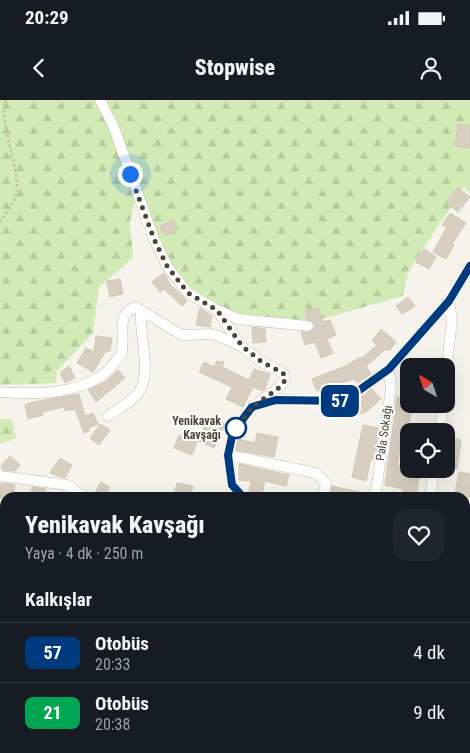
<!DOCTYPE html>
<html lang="tr">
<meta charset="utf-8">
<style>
body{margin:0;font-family:"Roboto Condensed",sans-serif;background:#20242c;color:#f1f3f6;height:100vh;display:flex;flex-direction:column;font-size:19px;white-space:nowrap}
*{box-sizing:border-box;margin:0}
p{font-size:16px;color:#9ea1a6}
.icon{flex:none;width:28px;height:28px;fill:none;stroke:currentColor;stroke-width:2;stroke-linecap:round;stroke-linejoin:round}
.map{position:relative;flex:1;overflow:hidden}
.panel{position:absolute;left:0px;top:392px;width:470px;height:261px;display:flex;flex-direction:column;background:#171b24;border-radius:15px 15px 0 0;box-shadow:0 5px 20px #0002}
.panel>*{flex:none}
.badge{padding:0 10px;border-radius:8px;font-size:18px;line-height:32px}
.needle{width:32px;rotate:321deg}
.buttons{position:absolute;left:400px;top:258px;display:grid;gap:10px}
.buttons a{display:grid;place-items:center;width:55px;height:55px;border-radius:10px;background:#171b24;box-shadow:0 5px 20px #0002;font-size:25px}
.you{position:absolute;width:25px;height:25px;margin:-12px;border:4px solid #fff;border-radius:50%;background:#1a73e8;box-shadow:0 0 0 8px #1a73e833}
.map>.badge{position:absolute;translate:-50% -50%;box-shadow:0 0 0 2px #fff}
h2{padding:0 25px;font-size:19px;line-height:45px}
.round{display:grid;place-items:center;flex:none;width:52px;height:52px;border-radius:15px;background:#20242c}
.head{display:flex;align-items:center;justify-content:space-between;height:85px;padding:0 25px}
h1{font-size:24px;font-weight:800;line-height:38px}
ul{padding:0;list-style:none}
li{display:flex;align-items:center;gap:15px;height:60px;padding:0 25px;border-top:1px solid #363941}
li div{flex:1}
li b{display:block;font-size:19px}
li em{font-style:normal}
li .badge{min-width:55px;font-weight:700;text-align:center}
.status{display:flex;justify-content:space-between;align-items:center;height:35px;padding:0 25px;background:#171b24;direction:ltr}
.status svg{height:14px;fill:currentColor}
header{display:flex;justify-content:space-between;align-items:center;height:65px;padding:0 25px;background:#171b24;font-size:22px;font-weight:800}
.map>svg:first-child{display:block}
</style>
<div class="status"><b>20:29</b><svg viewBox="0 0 49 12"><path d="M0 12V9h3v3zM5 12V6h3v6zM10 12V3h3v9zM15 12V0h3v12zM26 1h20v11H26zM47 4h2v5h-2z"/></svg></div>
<header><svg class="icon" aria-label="back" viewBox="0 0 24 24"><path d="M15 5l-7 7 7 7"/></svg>Stopwise<svg class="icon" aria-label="person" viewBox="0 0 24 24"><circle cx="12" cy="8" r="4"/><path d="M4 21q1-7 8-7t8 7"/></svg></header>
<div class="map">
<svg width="470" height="653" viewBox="0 0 470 653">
<defs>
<pattern id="forest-firs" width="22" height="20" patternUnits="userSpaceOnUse" patternTransform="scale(1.25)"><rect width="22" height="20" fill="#d2eab5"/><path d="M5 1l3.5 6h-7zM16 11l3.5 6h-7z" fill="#b6ca9c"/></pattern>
</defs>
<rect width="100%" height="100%" fill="#f6f3ec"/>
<g fill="url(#forest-firs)">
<polygon points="0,0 470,0 470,93 464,87 408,172 403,196 290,228 230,213 177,178 153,133 145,107 135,102 130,121 133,158 99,187 93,233 57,271 56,283 0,285"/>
<polygon points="0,319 12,319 16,338 0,344"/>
<polygon points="0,406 5,406 5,649 241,649 254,653 0,653"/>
</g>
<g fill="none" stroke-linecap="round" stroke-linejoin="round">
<polyline stroke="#a9d4f2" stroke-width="2.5" points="465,526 470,502"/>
</g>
<g fill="#d8cfc1" stroke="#d3c7b4">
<polygon points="458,24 470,26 470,48 455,46"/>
<polygon points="458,88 470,97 458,112 446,102"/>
<polygon points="450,113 466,123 452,144 454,145 446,159 433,152 447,127 442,125"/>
<polygon points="173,120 178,129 165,136 160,127"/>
<polygon points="424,149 436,157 429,169 416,162"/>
<polygon points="164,173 170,184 187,201 182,206 164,189 160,192 152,182"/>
<polygon points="120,179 123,194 110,197 107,181"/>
<polygon points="408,197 415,206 402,214 396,206"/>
<polygon points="200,208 212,216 210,227 196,225"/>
<polygon points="319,208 323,222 330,220 336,235 327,239 333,253 321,258 315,242 305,245 301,232 310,232 315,227 312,221 307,219 305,211"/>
<polygon points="252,227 265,229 266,242 253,243"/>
<polygon points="381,229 396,242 389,251 386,249 366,266 371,274 357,283 354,279 317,291 312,279 343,267 361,257 362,258 377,245 372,241"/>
<polygon points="96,236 112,238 110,251 106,251 93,272 77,263 86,248 94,252"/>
<polygon points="217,261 224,262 222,267 249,280 254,269 270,274 265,289 263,291 253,287 243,307 226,299 232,287 199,272 204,262 214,267"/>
<polygon points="69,266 75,278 65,283 60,273"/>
<polygon points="118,270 125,278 96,302 88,290 105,282"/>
<polygon points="372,289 381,299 366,312 347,319 342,308 363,300 361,297"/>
<polygon points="79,294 85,316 93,313 98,324 88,328 89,331 84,333 75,309 65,311 64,307 42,312 43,315 28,319 25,305 33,302"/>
<polygon points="397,297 409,299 409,304 412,304 408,329 403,328 397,366 420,369 416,398 402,398 403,389 385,385"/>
<polygon points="209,317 225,324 214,348 198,341"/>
<polygon points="100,324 110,330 99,345 90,338"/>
<polygon points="363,325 378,328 374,360 371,359 366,381 352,377"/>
<polygon points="257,333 278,337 274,357 236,350 238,339 255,343"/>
<polygon points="179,335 197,342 192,355 174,348"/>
<polygon points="446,338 461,340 457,369 446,368"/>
<polygon points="10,356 20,365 15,371 3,370 1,366"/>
<polygon points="60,358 72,365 65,378 50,373"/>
<polygon points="239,364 289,375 286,386 265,381 261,398 252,398 249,393 251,381 239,380"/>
<polygon points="459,372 470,374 469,398 454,398"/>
<polygon points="101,382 110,387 104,398 95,393"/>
<polygon points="1,383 15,385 13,398 0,398"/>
<polygon points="177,383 193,386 190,398 173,398"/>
<polygon points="332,386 364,393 363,398 330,398"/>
<polygon points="32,387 46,389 46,398 31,398"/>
</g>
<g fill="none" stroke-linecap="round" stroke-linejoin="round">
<g stroke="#c2bbae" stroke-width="11">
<g id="minor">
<polyline points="100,0 113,25 154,139 167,166 188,193 217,210 241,246 262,262 283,273 285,279 280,287 252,307"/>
<polyline points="218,210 238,219 308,226"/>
<polyline points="446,273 452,220 449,201"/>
<path d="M0 292C35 295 87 295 112 266 114 263 120 258 121 254 127 237 114 215 135 207L182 235 213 234 241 246"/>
<path d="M108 316C117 309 134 301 139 292 152 272 139 235 141 211"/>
<polyline points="440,331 443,304"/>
<polyline points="228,355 316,373 326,383 323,398"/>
<polyline points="0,376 67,385 86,398"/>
<polyline points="244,398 232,385 228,355 233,332 252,307 276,300 344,301 389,269 449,201 470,166"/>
<polyline points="375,398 391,288 389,269"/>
<polyline points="430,398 434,369"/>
<polyline points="465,502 470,471"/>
<polyline points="328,649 332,653"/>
<polyline points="258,653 258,649"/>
<polyline points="399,653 399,649"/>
<polyline points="428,653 429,649"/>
</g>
</g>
<g stroke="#c4b79f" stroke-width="2" stroke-dasharray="2.5 2.5" stroke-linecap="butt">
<path d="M0 122C5 114 14 103 16 94 21 70 0 30 5 0"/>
<polyline points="0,450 5,452"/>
<polyline points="156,653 156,649"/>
</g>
<use href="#minor" stroke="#fff" stroke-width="10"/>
</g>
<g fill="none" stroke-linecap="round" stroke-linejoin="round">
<g stroke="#fff" stroke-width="11">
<polyline id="line" points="244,398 232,385 228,355 233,332 252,307 276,300 344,301 389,269 449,201 470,166"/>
</g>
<use href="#line" stroke="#003b80" stroke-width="8"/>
<polyline stroke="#4b4439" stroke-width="5" stroke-dasharray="0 9" points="130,74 154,139 167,166 188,193 217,210 242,246 262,262 283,273 286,279 280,287 252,307 233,332 236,328"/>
</g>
<circle fill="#fff" stroke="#003b80" stroke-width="2.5" cx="236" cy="328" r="10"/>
<g text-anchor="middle" stroke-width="4" stroke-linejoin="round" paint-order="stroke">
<g font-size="12" font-weight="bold" fill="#4b4439" stroke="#fff" text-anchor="end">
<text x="221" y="325">Yenikavak<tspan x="221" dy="14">Kavşağı</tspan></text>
</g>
<g font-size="12" fill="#4b4439" stroke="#fff">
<text transform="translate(384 333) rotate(-82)" y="4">Pala Sokağı</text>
</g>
</g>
</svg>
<div class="buttons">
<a><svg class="needle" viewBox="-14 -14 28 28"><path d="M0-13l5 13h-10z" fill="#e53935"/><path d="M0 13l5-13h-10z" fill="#9ea1a6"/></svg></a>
<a><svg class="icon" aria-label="locate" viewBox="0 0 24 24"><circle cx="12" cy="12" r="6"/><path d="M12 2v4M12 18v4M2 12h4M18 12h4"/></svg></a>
</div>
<div class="you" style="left:130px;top:74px"></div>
<b class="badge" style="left:340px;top:301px;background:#003b80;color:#fff">57</b>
<section class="panel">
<div class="head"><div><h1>Yenikavak Kavşağı</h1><p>Yaya · 4 dk · 250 m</p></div><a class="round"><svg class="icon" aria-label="heart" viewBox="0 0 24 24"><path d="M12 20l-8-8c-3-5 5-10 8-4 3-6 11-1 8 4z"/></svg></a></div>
<h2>Kalkışlar</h2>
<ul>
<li><span class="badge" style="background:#003b80;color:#fff">57</span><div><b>Otobüs</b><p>20:33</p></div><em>4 dk</em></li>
<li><span class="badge" style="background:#00a651;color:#fff">21</span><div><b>Otobüs</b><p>20:38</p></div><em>9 dk</em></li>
</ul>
</section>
</div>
